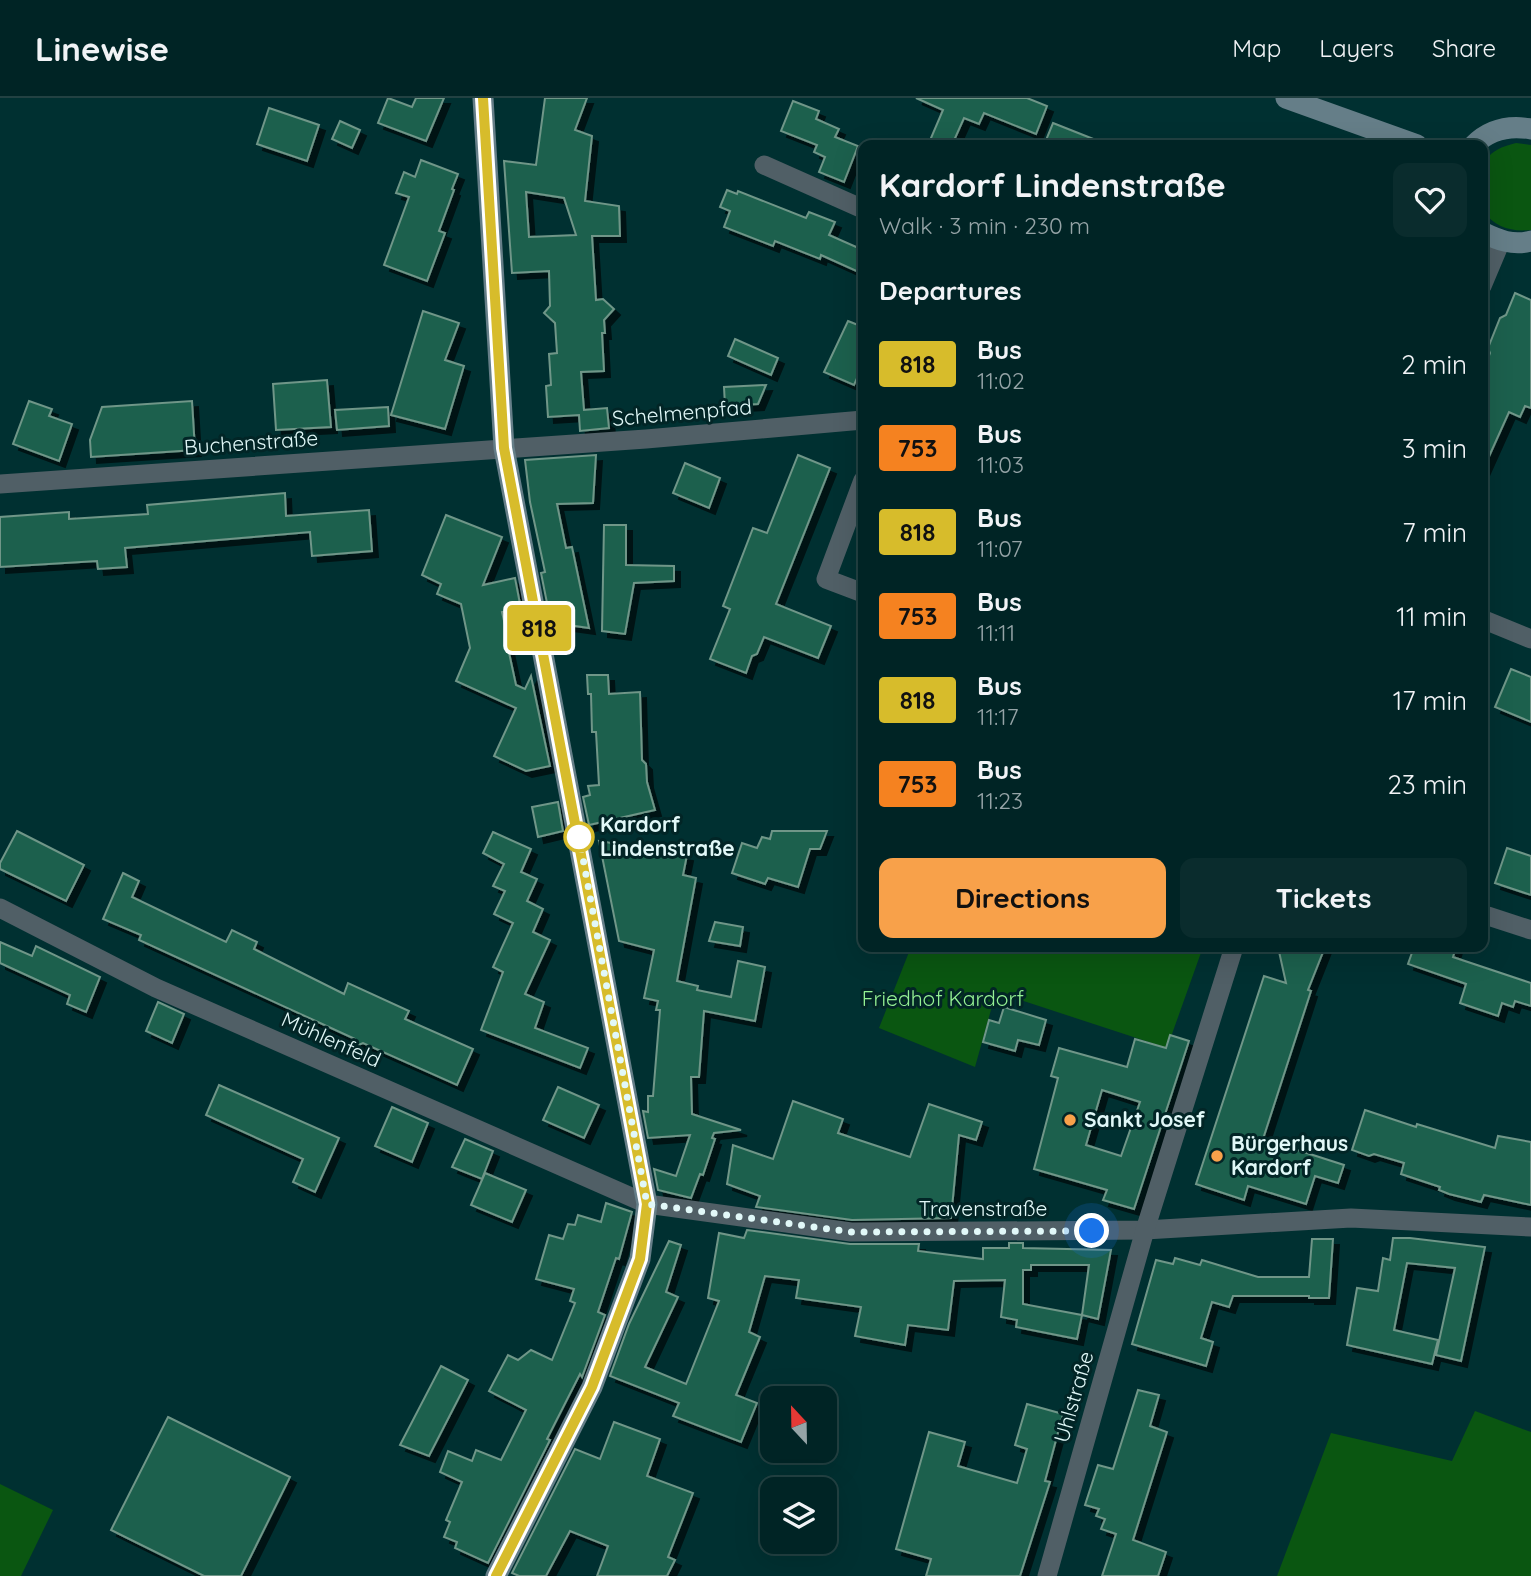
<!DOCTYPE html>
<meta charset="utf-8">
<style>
body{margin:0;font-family:Quicksand,sans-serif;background:#0a2c2d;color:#f1f3f6;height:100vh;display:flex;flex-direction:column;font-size:26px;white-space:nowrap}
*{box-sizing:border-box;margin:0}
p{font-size:23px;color:#95a4a7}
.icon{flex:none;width:38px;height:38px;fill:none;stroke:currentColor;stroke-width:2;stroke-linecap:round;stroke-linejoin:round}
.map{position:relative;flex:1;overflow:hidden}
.sheet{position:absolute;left:858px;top:42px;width:630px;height:812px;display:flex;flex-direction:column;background:#002425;border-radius:14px;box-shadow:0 7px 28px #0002,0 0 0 2px #224142}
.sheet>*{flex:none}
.badge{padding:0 14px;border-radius:5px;font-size:24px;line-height:46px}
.needle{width:46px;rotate:338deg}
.controls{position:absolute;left:760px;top:1288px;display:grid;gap:14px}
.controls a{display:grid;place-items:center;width:77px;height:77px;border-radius:14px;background:#002425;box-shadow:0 7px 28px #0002,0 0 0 2px #224142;font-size:35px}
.you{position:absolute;width:35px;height:35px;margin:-18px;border:5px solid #fff;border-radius:50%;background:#1a73e8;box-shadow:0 0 0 10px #1a73e833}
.map>.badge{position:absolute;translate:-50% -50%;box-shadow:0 0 0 4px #fff}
h2{padding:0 21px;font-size:26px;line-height:63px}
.round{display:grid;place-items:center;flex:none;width:74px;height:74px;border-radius:14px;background:#0a2c2d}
.summary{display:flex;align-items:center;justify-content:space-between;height:119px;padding:0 21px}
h1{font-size:33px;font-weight:800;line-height:52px}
.action{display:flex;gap:14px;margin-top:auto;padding:14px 21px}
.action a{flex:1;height:80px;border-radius:14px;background:#f8a14a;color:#111;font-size:28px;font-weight:800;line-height:80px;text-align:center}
.action a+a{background:#0a2c2d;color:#f1f3f6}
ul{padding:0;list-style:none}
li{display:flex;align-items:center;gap:21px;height:84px;padding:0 21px}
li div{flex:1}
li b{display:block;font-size:26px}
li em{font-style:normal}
li .badge{min-width:77px;font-weight:700;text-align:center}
header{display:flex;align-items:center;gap:42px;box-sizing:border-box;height:98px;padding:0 35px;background:#002425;border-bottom:2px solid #224142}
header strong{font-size:33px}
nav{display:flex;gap:38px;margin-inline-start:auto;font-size:24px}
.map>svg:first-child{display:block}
</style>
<header>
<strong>Linewise</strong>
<nav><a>Map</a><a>Layers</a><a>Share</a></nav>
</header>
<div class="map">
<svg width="1531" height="1478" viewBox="0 0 1531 1478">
<defs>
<filter id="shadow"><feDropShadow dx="6" dy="6" stdDeviation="0" flood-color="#0009"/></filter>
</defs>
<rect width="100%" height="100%" fill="#003031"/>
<g fill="#0a5611">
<path d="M1516 45 1531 47V132C1510 134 1496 129 1482 113 1482 77 1473 55 1516 45Z"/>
<polygon points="911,849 1203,849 1167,950 996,894 975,969 879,930"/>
<polygon points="1475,1313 1531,1334 1531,1478 1277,1478 1331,1335 1452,1363"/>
<polygon points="0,1386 53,1412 21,1478 0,1478"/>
</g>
<g fill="#1d614e" stroke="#6f9688" stroke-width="2" fill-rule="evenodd" filter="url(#shadow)">
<polygon points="388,0 412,9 416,0 444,0 426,43 378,25"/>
<path d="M545 0H587L575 32 592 38 585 103 619 108 620 138H592L596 202 603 201 614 211 604 222 605 235H602L604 273 581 274 584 312 607 310 609 330 580 333 579 317 548 319 546 288 551 287 549 256 557 255 555 225 544 215 550 208 549 173 512 175 504 63 536 67ZM526 94 564 100 576 137 529 139Z"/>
<polygon points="916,0 1027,0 1047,8 1036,36 984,15 979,26 964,20 952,47 928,47 943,12"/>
<polygon points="793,3 819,13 816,21 839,31 835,39 858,48 844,84 819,74 825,59 814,54 817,47 781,33"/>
<polygon points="269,10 319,27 307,63 257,46"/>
<polygon points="340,23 360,32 352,50 332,41"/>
<polygon points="1053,25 1106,46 1106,47 1044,47"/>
<polygon points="421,62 458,76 452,91 454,92 439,133 445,135 427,183 384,167 409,99 396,95 404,74 415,79"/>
<polygon points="727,92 737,96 738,93 806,120 809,114 835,124 829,137 863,152 863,176 821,157 820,161 775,143 773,148 724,129 730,113 720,109"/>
<polygon points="1515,195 1531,202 1531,310 1525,308 1520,319 1509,314 1482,374 1482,276 1490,255 1488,250 1500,220 1506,217"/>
<polygon points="423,213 459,225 445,262 464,268 445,331 391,317"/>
<polygon points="848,223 863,229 863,267 854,287 824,274"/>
<polygon points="735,241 778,260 771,277 728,258"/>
<polygon points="327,282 331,329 276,332 273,286"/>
<polygon points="766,287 758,306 725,308 724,289"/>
<polygon points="29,303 52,311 49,318 72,326 59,363 13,346"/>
<polygon points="192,303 195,352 91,359 90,342 102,309"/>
<polygon points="388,309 389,328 337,332 335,312"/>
<polygon points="596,357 593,405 557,406 566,450 572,449 589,530 554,525 550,505 547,505 541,475 545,474 530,404 525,362"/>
<polygon points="798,357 830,370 776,506 831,528 818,560 764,539 757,556 752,558 746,575 710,561 730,511 723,508 753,430 767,435"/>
<polygon points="685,365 720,380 709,410 673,395"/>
<polygon points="285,395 286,418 369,412 372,453 312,458 310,434 125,450 127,469 98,471 97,463 0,469 0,419 69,414 69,421 148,416 147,407"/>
<polygon points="446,417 502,439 483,487 515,480 521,511 502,514 510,549 508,550 516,587 525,591 531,578 550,668 526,673 494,658 516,610 456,583 470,550 461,506 437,496 441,486 422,477"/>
<polygon points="604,427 626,427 626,467 674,468 674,483 634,485 625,536 602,533"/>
<polygon points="1511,571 1531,579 1531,624 1495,609"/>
<polygon points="587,577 608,577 609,596 640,594 642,662 646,666 647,684 655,712 589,727 583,699 590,697 588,688 599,687 596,634 592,634 591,596 588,596"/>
<polygon points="558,704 563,733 538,739 532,709"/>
<polygon points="17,733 84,767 66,803 0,771 0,765"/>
<polygon points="772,733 827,733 820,751 810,751 798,789 768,780 765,786 732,775 742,745 757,750 762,739 770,741"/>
<polygon points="493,734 531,751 521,774 537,781 527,803 543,811 533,834 550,842 525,896 544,904 535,930 588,950 580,970 481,932 503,874 493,869 513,825 494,816 505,793 493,788 504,766 483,755"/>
<polygon points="599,743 687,757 683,777 696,780 677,883 698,888 697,892 731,899 738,863 765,869 755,923 704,913 699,979 691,979 692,1016 741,1032 714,1035 712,1040 715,1041 703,1077 700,1076 691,1100 658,1092 654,1071 676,1078 690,1037 648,1040 643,1013 648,1014 648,998 653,998 660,912 656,912 658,903 644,900 654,852 619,843"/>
<polygon points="1507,750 1531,758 1531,797 1495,785"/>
<polygon points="123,775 139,783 132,799 226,844 232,832 257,844 254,851 344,896 348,885 409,913 405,921 473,951 457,987 363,945 356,948 355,941 139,842 141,837 103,821"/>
<polygon points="715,824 743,829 740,848 709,843"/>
<polygon points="0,844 32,858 36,848 100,879 86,914 67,906 70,897 0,865"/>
<polygon points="1278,849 1325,849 1308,892 1311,893 1263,1041 1344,1067 1338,1085 1315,1078 1306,1106 1248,1088 1244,1102 1196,1086 1264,878 1286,885"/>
<polygon points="1414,849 1456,849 1453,859 1531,885 1531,908 1515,903 1513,909 1502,905 1498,918 1460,905 1466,886 1408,866"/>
<polygon points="158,904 184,916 172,945 146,933"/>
<polygon points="1004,909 1046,922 1039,947 1018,942 1015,953 983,944 989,922 999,925"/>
<path d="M1170 937 1189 943 1134 1111 1103 1102 1107 1092 1034 1071 1058 980 1051 978 1059 950 1127 969 1135 941 1166 950ZM1102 992 1140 1004 1121 1058 1086 1047Z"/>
<polygon points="219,987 339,1040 315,1094 293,1084 303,1061 206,1017"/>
<polygon points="558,989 599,1007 584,1040 543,1022"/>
<polygon points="793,1003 843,1021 838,1035 910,1059 929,1006 982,1024 976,1042 959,1037 951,1120 852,1122 756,1109 760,1098 727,1086 733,1047 773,1061"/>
<polygon points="392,1009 428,1025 412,1064 375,1048"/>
<polygon points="1365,1012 1416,1029 1417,1026 1495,1050 1498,1038 1531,1044 1531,1107 1484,1097 1481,1104 1449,1096 1439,1092 1440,1089 1401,1076 1404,1065 1374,1056 1369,1058 1352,1052"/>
<polygon points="465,1041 493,1053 482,1081 452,1069"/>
<polygon points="485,1075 526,1092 512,1124 471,1107"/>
<polygon points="606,1105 632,1114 619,1161 616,1160 598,1214 605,1217 582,1279 580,1276 547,1341 550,1342 488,1465 455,1450 457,1444 444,1439 450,1424 446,1422 462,1384 440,1374 448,1353 472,1363 476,1352 501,1362 526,1312 489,1293 508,1257 518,1262 531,1252 552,1262 575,1205 570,1203 574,1191 536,1181 549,1137 563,1141 568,1126 575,1127 578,1117 601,1124"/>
<path d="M747 1132 850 1146H919L918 1153 983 1161V1150H1009V1145H1023V1150L1111 1152 1098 1221 1082 1217 1077 1241 1016 1229 1017 1222 1001 1219 1005 1182 954 1183 948 1232 908 1227 905 1247 855 1238 861 1209 796 1200 799 1182 765 1178 749 1234 760 1239 736 1297 757 1305 741 1344 673 1318 679 1305 610 1278 629 1226 669 1143 681 1147 666 1194 678 1199 645 1269 686 1286 719 1203 708 1200 719 1135 744 1140ZM1031 1167H1089L1082 1217 1023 1206V1172H1031Z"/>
<polygon points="1393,1140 1410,1140 1485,1149 1461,1263 1436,1257 1455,1170 1407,1165 1394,1232 1438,1242 1432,1266 1347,1247 1357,1190 1378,1193 1383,1160 1390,1162"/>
<polygon points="1312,1141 1333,1141 1329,1200 1309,1200 1309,1198 1233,1198 1229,1209 1212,1204 1201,1240 1213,1244 1206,1268 1132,1246 1156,1162 1173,1166 1175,1160 1200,1167 1202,1162 1258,1179 1309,1179"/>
<polygon points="441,1268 468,1282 429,1358 400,1347"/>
<polygon points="1138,1292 1159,1297 1150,1328 1167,1334 1133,1442 1166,1454 1158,1478 1102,1478 1116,1436 1101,1431 1105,1421 1096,1418 1099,1411 1085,1407 1098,1367 1113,1371"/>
<polygon points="1027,1306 1063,1316 1045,1383 1050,1384 1020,1478 926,1478 931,1461 896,1451 929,1334 965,1344 958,1368 1017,1385 1027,1351 1015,1347"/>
<polygon points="168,1319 290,1379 241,1478 204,1478 111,1432"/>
<polygon points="614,1324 660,1341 647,1378 693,1395 668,1459 675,1462 667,1478 597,1478 608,1448 570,1433 546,1478 519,1478 512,1475 575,1351 600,1361"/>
</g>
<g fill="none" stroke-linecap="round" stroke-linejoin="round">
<g stroke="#505f66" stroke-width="19">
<polyline points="764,67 863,111"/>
<polyline points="1482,188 1501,143"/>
<polyline points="863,382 826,481 863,495"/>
<polyline points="0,386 646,341 863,322"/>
<polyline points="1482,521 1531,541"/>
<polyline points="0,810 156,890 647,1106 851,1134 1145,1132 1351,1120 1531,1129"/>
<polyline points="1488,818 1531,832"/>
<polyline points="1047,1478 1145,1132 1234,849"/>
</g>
<g stroke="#657e88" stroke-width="21">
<polyline points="483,0 504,350 647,1106 640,1161 592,1289 496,1478"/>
<polyline points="1286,0 1417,47"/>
<path d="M1474 47C1490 31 1509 27 1531 31"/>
<path d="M1482 134C1498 142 1513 148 1531 143"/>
</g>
</g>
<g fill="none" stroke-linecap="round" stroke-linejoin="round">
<g stroke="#fff" stroke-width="16">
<polyline id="line" points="483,0 504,350 647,1106 640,1161 592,1289 496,1478"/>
</g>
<use href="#line" stroke="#d7bc2b" stroke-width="10"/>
<polyline stroke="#e1f8f8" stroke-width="7" stroke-dasharray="0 12.6" points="579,739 647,1106 851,1134 1092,1133"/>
</g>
<circle fill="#fff" stroke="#d7bc2b" stroke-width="3.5" cx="579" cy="739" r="14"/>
<g fill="#f8a14a" stroke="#022526" stroke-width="2.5">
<circle cx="1070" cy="1022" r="7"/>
<circle cx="1217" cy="1058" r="7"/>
</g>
<g text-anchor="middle" stroke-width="6" stroke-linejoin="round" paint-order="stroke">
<g font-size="21" fill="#e1f8f8" stroke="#022526">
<text transform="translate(682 315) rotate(-5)" y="7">Schelmenpfad</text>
<text transform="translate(251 345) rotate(-4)" y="7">Buchenstraße</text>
<text transform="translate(331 942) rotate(24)" y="7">Mühlenfeld</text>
<text x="983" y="1118">Travenstraße</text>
<text transform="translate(1074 1299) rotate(-74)" y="7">Uhlstraße</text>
</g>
<g font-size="21" font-weight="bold" fill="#e1f8f8" stroke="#022526" text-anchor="start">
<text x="600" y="734">Kardorf<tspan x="600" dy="24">Lindenstraße</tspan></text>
</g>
<g font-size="21" fill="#95f194" stroke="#022526">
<text x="943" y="908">Friedhof Kardorf</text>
</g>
<g font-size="21" font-weight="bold" fill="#e1f8f8" stroke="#022526" text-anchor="start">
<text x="1084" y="1029">Sankt Josef</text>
<text x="1231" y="1053">Bürgerhaus<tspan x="1231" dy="24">Kardorf</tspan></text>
</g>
</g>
</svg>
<div class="controls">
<a><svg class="needle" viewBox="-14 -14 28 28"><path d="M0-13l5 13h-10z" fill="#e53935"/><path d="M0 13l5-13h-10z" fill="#95a4a7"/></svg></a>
<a><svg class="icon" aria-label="layers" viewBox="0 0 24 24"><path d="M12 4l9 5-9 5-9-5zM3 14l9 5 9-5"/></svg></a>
</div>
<div class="you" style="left:1092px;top:1133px"></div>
<b class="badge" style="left:539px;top:530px;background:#d7bc2b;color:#111">818</b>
<section class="sheet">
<div class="summary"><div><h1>Kardorf Lindenstraße</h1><p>Walk · 3 min · 230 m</p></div><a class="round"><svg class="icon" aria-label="heart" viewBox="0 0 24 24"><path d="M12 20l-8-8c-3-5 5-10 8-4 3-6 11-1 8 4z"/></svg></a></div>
<h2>Departures</h2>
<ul>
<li><span class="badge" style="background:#d7bc2b;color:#111">818</span><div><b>Bus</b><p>11:02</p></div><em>2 min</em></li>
<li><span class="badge" style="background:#f58220;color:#111">753</span><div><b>Bus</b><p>11:03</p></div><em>3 min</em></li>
<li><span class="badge" style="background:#d7bc2b;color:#111">818</span><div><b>Bus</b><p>11:07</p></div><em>7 min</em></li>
<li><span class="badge" style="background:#f58220;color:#111">753</span><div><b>Bus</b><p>11:11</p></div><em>11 min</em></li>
<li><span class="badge" style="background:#d7bc2b;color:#111">818</span><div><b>Bus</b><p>11:17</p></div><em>17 min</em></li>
<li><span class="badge" style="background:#f58220;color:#111">753</span><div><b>Bus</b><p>11:23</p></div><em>23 min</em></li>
</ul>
<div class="action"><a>Directions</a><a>Tickets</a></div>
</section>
</div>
